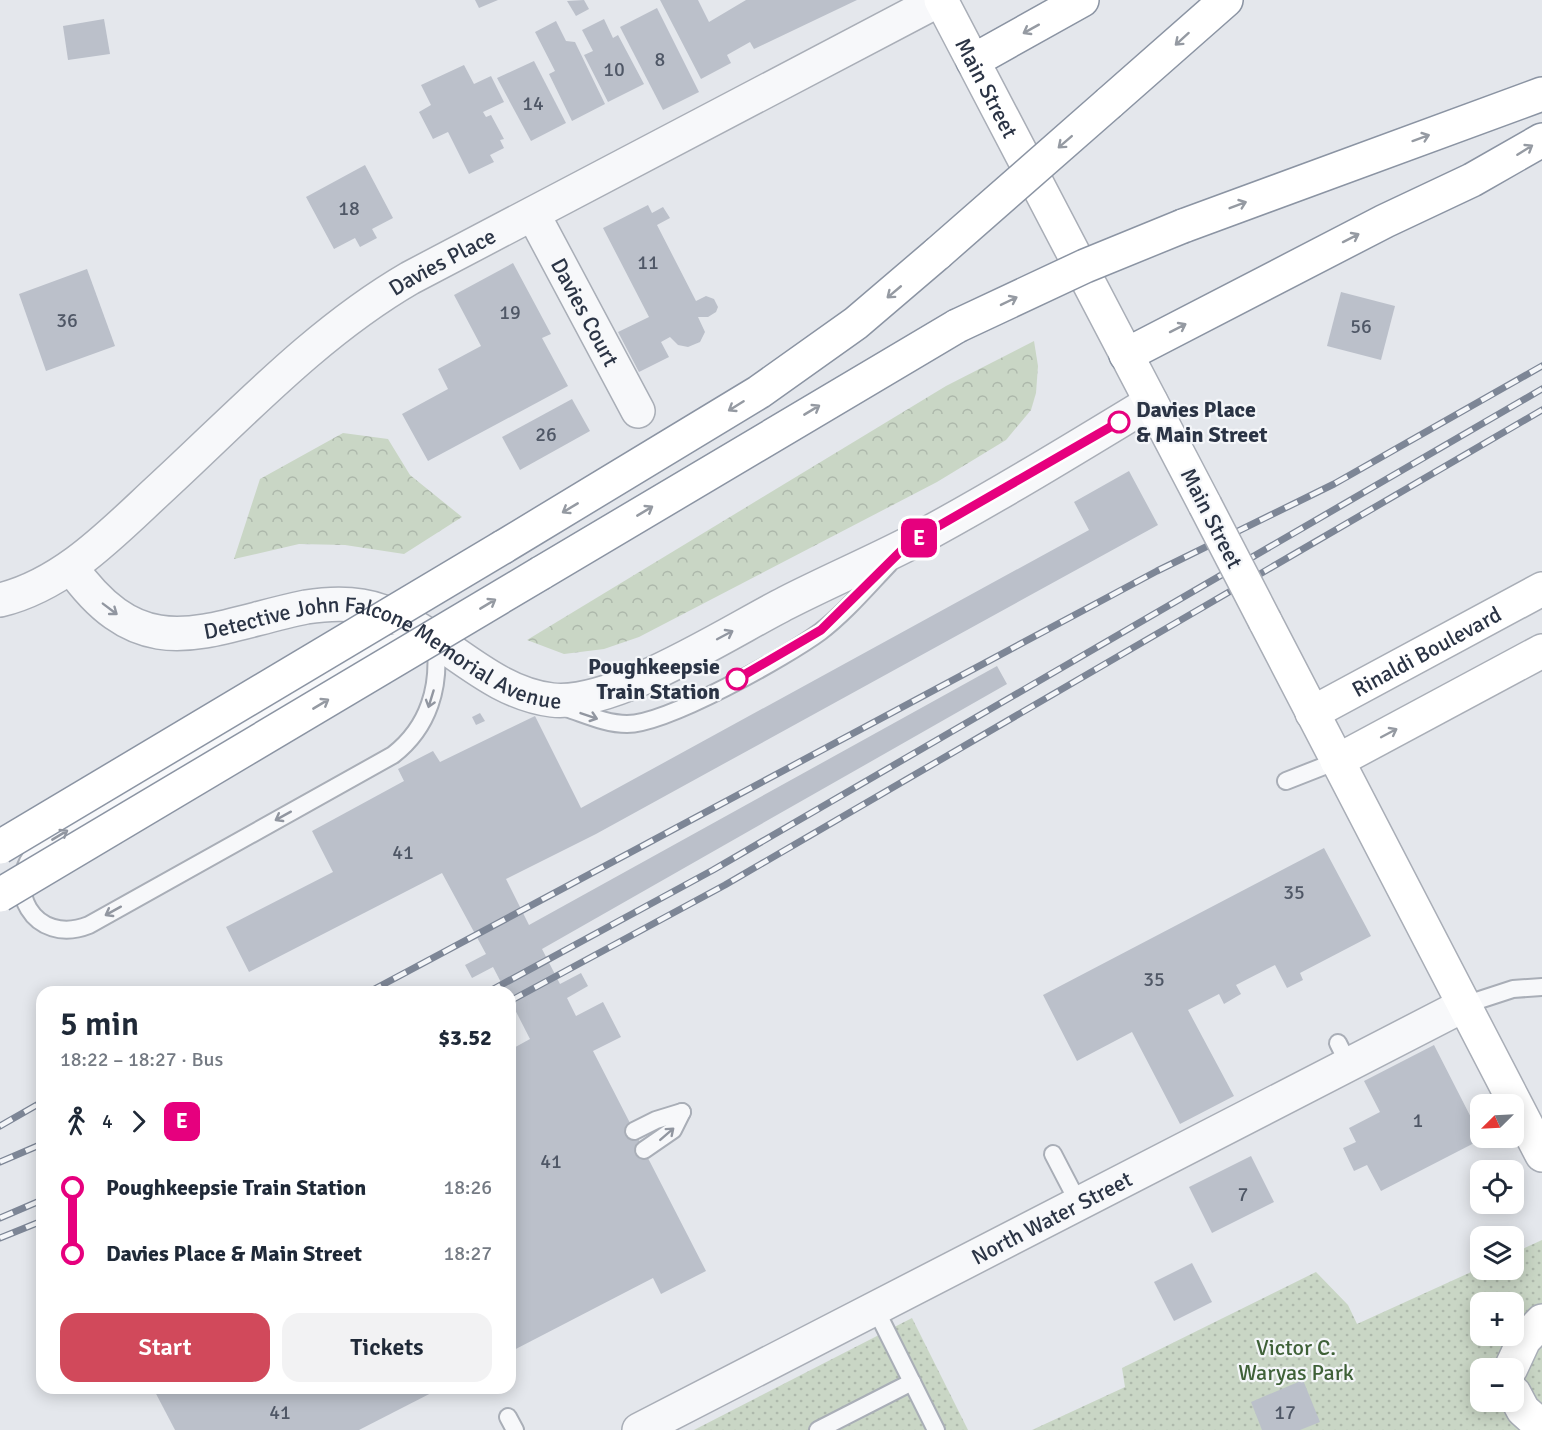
<!DOCTYPE html>
<meta charset="utf-8">
<style>
body{margin:0;font-family:Signika,sans-serif;background:#f2f2f3;color:#1f2937;height:100vh;display:flex;flex-direction:column;font-size:22px;white-space:nowrap}
*{box-sizing:border-box;margin:0}
p{font-size:20px;color:#747a83}
.icon{flex:none;width:33px;height:33px;fill:none;stroke:currentColor;stroke-width:2;stroke-linecap:round;stroke-linejoin:round}
.map{position:relative;flex:1;overflow:hidden}
.details{position:absolute;left:36px;top:986px;width:480px;height:408px;display:flex;flex-direction:column;background:#fff;border-radius:18px;box-shadow:0 3px 15px #0003}
.details>*{flex:none}
.badge{padding:0 12px;border-radius:9px;font-size:21px;line-height:39px}
.needle{width:39px;rotate:246deg}
.controls{position:absolute;left:1470px;top:1094px;display:grid;gap:12px}
.controls a{display:grid;place-items:center;width:54px;height:54px;border-radius:12px;background:#fff;box-shadow:0 3px 15px #0003;font-size:30px}
.map>.badge{position:absolute;translate:-50% -50%;box-shadow:0 0 0 3px #fff}
.legs{display:flex;align-items:center;gap:9px;height:66px;padding:0 24px;font-size:20px}
.legs p{margin-inline-start:auto}
.overview{display:flex;align-items:center;justify-content:space-between;height:102px;padding:0 24px}
h1{font-size:33px;font-weight:600;line-height:45px}
.cta{display:flex;gap:12px;margin-top:auto;padding:12px 24px}
.cta a{flex:1;height:69px;border-radius:18px;background:#d1495b;color:#fff;font-size:24px;font-weight:600;line-height:69px;text-align:center}
.cta a+a{background:#f2f2f3;color:#1f2937}
ul{padding:0 24px;list-style:none}
li{display:flex;align-items:center;gap:21px;height:66px;font-size:22px}
li i{display:grid;place-items:center;width:9px;height:100%;margin:0 8px;background:currentColor}
li i::after{content:'';width:15px;height:15px;margin:-8px;border:4px solid;border-radius:50%;background:#fff}
li p{margin-inline-start:auto}
li:first-child i{background:linear-gradient(#0000 50%,currentColor 0)}
li:last-child i{background:linear-gradient(currentColor 50%,#0000 0)}
.map>svg:first-child{display:block}
</style>
<div class="map">
<svg width="1542" height="1430" viewBox="0 0 1542 1430">
<defs>
<pattern id="forest-crowns" width="20" height="18" patternUnits="userSpaceOnUse" patternTransform="scale(1.5)"><rect width="20" height="18" fill="#c9d6c5"/><path d="M2 6a3 3 0 1 1 6 0M12 15a3 3 0 1 1 6 0" fill="none" stroke="#adb8ab"/></pattern>
<pattern id="park-dots" width="8" height="8" patternUnits="userSpaceOnUse" patternTransform="scale(1.5)"><rect width="8" height="8" fill="#c9d6c5"/><path d="M2 2h.1M6 6h.1" fill="none" stroke="#adb8ab" stroke-width="1.8" stroke-linecap="round"/></pattern>
</defs>
<rect width="100%" height="100%" fill="#e4e7ec"/>
<g fill="url(#forest-crowns)">
<polygon points="1034,341 1038,366 1036,393 1031,410 1006,440 937,482 639,637 604,649 564,654 527,640 946,386"/>
<polygon points="343,433 388,439 410,475 462,517 404,554 345,545 299,544 234,559 260,479"/>
</g>
<g fill="url(#park-dots)" fill-rule="evenodd">
<path d="M1542 1240V1430H1032L1125 1387 1122 1368 1316 1272 1348 1305 1357 1324 1480 1268 1514 1269V1253ZM1480 1302H1514V1335H1480ZM1480 1368H1514V1401H1480Z"/>
<polygon points="912,1318 968,1430 694,1430"/>
</g>
<g fill="#bbc0ca">
<polygon points="475,0 498,0 479,8"/>
<polygon points="584,0 589,9 576,16 567,1"/>
<polygon points="660,0 698,0 709,22 746,0 857,0 754,49 750,42 727,55 731,63 701,79"/>
<polygon points="657,8 699,92 663,110 620,27"/>
<polygon points="104,19 110,54 68,60 63,26"/>
<polygon points="604,19 613,38 618,35 644,84 608,102 584,55 593,51 582,30"/>
<polygon points="556,21 566,41 575,42 605,104 572,121 549,74 555,71 535,32"/>
<polygon points="534,61 566,123 531,141 497,78"/>
<polygon points="464,65 474,84 491,76 504,102 483,112 486,117 491,115 504,139 500,140 504,148 490,155 494,162 469,174 448,132 433,139 419,112 431,105 421,85"/>
<polygon points="365,165 393,218 372,229 377,238 360,247 355,238 334,249 306,197"/>
<polygon points="648,205 652,213 663,207 670,218 657,225 696,301 706,296 714,299 718,307 716,312 708,317 698,317 705,332 700,342 688,347 678,345 670,337 661,342 669,357 639,372 618,332 649,317 603,228"/>
<polygon points="513,263 551,334 542,338 568,386 428,461 402,414 448,389 438,369 481,346 454,295"/>
<polygon points="87,269 115,346 46,371 19,294"/>
<polygon points="1341,292 1395,306 1381,360 1327,346"/>
<polygon points="572,399 590,431 520,470 502,437"/>
<polygon points="1129,471 1158,525 596,834 506,879 529,925 997,666 1007,684 542,949 560,984 581,973 588,986 567,998 576,1016 603,1002 621,1037 593,1051 706,1271 661,1294 653,1278 510,1352 510,1050 530,1039 510,1000 510,992 506,992 493,967 472,978 465,965 486,954 442,873 249,972 226,927 333,872 312,831 404,781 398,769 433,751 440,762 535,716 581,808 1089,530 1074,502"/>
<polygon points="480,713 485,721 476,725 472,717"/>
<polygon points="1324,848 1371,936 1300,973 1303,980 1287,988 1275,965 1236,985 1241,994 1224,1004 1219,994 1188,1010 1234,1096 1180,1124 1132,1032 1077,1061 1043,995"/>
<polygon points="1434,1045 1482,1139 1381,1191 1367,1165 1354,1171 1343,1148 1356,1142 1349,1128 1380,1112 1364,1081"/>
<polygon points="1251,1156 1274,1202 1212,1233 1189,1187"/>
<polygon points="1192,1263 1212,1302 1174,1321 1154,1282"/>
<polygon points="1303,1380 1320,1422 1300,1430 1262,1430 1251,1402"/>
<polygon points="153,1388 441,1388 359,1430 175,1430"/>
</g>
<g fill="none" stroke-linecap="round" stroke-linejoin="round">
<g stroke="#a9aeb7" stroke-width="20">
<g id="lane">
<path d="M413 638 387 644 366 653 39 847C0 886 34 947 89 925L393 755C429 727 441 686 435 641"/>
<path d="M566 708C585 714 606 724 627 724 667 724 786 657 820 632 845 613 867 587 889 564"/>
<polyline points="1286,781 1337,761"/>
<polyline points="1464,1005 1513,989 1542,987"/>
<polyline points="1338,1043 1349,1065"/>
<polyline points="634,1131 656,1120 682,1112"/>
<polyline points="644,1150 673,1130 682,1112"/>
<polyline points="1053,1154 1079,1204"/>
<polyline points="876,1310 936,1430"/>
<polyline points="508,1417 515,1430"/>
<polyline points="818,1430 912,1382"/>
</g>
</g>
<g stroke="#a9aeb7" stroke-width="36">
<g id="street">
<path id="s1" d="M533 214 638 411"/>
<path id="s2" d="M71 567C144 670 205 628 306 607 331 603 357 602 381 611 442 632 486 692 552 700 614 707 729 632 786 603 827 582 869 564 910 543 992 499 1072 450 1151 402"/>
<path id="s3" d="M0 600C66 584 115 530 163 486 242 413 317 332 410 278L939 0"/>
<path id="s4" d="M639 1430 1464 1005"/>
</g>
</g>
<g stroke="#a9aeb7" stroke-width="36">
<g id="secondary">
<path id="s5" d="M941 0 1205 505"/>
<polyline points="1265,621 1542,1155"/>
<path id="s6" d="M1312 713 1542 589"/>
<polyline points="1337,761 1542,651"/>
<polyline points="1511,1368 1524,1340 1542,1321"/>
<polyline points="1514,1393 1523,1410 1542,1427"/>
</g>
</g>
<g stroke="#8b94a3" stroke-width="36">
<g id="highway">
<polyline points="973,61 1082,0"/>
<polyline points="1109,103 1226,0"/>
<polyline points="1183,226 1542,94"/>
<polyline points="1126,355 1385,221 1472,180 1542,140"/>
<polyline points="503,547 759,392 856,323 938,253"/>
<polyline points="541,573 957,326"/>
</g>
</g>
<use href="#lane" stroke="#f7f8fa" stroke-width="16"/>
<use href="#street" stroke="#f7f8fa" stroke-width="33"/>
<use href="#secondary" stroke="#fff" stroke-width="33"/>
<use href="#highway" stroke="#fff" stroke-width="33"/>
<g stroke="#7d8696" stroke-width="7">
<g id="rail">
<polyline points="369,992 1157,571 1334,484 1542,366"/>
<polyline points="488,992 713,870 1542,389"/>
<polyline points="510,1001 725,885 1542,410"/>
<polyline points="0,1126 42,1102"/>
<polyline points="0,1162 42,1144"/>
<polyline points="0,1218 42,1200"/>
<polyline points="0,1238 42,1221"/>
</g>
</g>
<use href="#rail" stroke="#f4f6f9" stroke-width="4.5" stroke-dasharray="14" stroke-linecap="butt"/>
<g stroke="#a9aeb7" stroke-width="36" stroke-linecap="butt">
<polyline id="secondary-bridge" points="1205,505 1265,621"/>
</g>
<g stroke="#8b94a3" stroke-width="36" stroke-linecap="butt">
<g id="highway-bridge">
<polyline points="938,253 1109,103"/>
<polyline points="957,326 1085,266 1183,226"/>
<polyline points="0,847 503,547"/>
<polyline points="0,895 541,573"/>
</g>
</g>
<use href="#secondary-bridge" stroke="#fff" stroke-width="33"/>
<use href="#highway-bridge" stroke="#fff" stroke-width="33"/>
</g>
<defs><path id="oneway-shaft" d="M-6 0H5M1.5-3L5.5 0L1.5 3" fill="none" stroke-width="1.6" stroke-linecap="round" stroke-linejoin="round" transform="scale(1.5)"/></defs>
<g stroke="#959aa2">
<use href="#oneway-shaft" transform="translate(1031 29) rotate(151)"/>
<use href="#oneway-shaft" transform="translate(1182 39) rotate(138)"/>
<use href="#oneway-shaft" transform="translate(1421 138) rotate(-20)"/>
<use href="#oneway-shaft" transform="translate(1065 142) rotate(139)"/>
<use href="#oneway-shaft" transform="translate(1525 150) rotate(-32)"/>
<use href="#oneway-shaft" transform="translate(1238 205) rotate(-21)"/>
<use href="#oneway-shaft" transform="translate(1351 238) rotate(-27)"/>
<use href="#oneway-shaft" transform="translate(894 292) rotate(140)"/>
<use href="#oneway-shaft" transform="translate(1009 301) rotate(-26)"/>
<use href="#oneway-shaft" transform="translate(1178 328) rotate(-27)"/>
<use href="#oneway-shaft" transform="translate(736 406) rotate(148)"/>
<use href="#oneway-shaft" transform="translate(812 410) rotate(-31)"/>
<use href="#oneway-shaft" transform="translate(570 508) rotate(149)"/>
<use href="#oneway-shaft" transform="translate(645 511) rotate(-31)"/>
<use href="#oneway-shaft" transform="translate(488 604) rotate(-31)"/>
<use href="#oneway-shaft" transform="translate(321 704) rotate(-31)"/>
<use href="#oneway-shaft" transform="translate(1389 733) rotate(-28)"/>
</g>
<g stroke="#9196a0">
<use href="#oneway-shaft" transform="translate(110 609) rotate(37)"/>
<use href="#oneway-shaft" transform="translate(725 635) rotate(-28)"/>
<use href="#oneway-shaft" transform="translate(431 699) rotate(107)"/>
<use href="#oneway-shaft" transform="translate(589 716) rotate(19)"/>
<use href="#oneway-shaft" transform="translate(283 816) rotate(151)"/>
<use href="#oneway-shaft" transform="translate(60 835) rotate(-31)"/>
<use href="#oneway-shaft" transform="translate(113 911) rotate(151)"/>
<use href="#oneway-shaft" transform="translate(667 1134) rotate(-41)"/>
</g>
<g fill="none" stroke-linecap="round" stroke-linejoin="round">
<g stroke="#fff" stroke-width="14">
<polyline id="line-1" points="737,679 821,630 909,543 1119,422"/>
</g>
<use href="#line-1" stroke="#e6007e" stroke-width="9"/>
</g>
<g fill="#fff" stroke="#e6007e" stroke-width="3">
<circle cx="1119" cy="422" r="10"/>
<circle cx="737" cy="679" r="10"/>
</g>
<g text-anchor="middle" stroke-width="4.5" stroke-linejoin="round" paint-order="stroke">
<g font-size="20" fill="#4f5766">
<text x="660" y="66">8</text>
<text x="614" y="76">10</text>
<text x="533" y="110">14</text>
<text x="349" y="215">18</text>
<text x="648" y="269">11</text>
<text x="510" y="319">19</text>
<text x="67" y="327">36</text>
<text x="1361" y="333">56</text>
<text x="546" y="441">26</text>
<text x="403" y="859">41</text>
<text x="1294" y="899">35</text>
<text x="1154" y="986">35</text>
<text x="1418" y="1127">1</text>
<text x="551" y="1168">41</text>
<text x="1243" y="1201">7</text>
<text x="280" y="1419">41</text>
<text x="1285" y="1419">17</text>
</g>
<g font-size="22" fill="#2b3445" stroke="#f4f6f9">
<text dy="8" stroke="none"><textPath href="#s5" startOffset="99">Main Street</textPath></text>
<text dy="8" stroke="none"><textPath href="#s3" startOffset="561">Davies Place</textPath></text>
<text dy="8" stroke="none"><textPath href="#s1" startOffset="111">Davies Court</textPath></text>
<text transform="translate(1212 518) rotate(63)" y="8">Main Street</text>
<text dy="8" stroke="none"><textPath href="#s6" startOffset="130">Rinaldi Boulevard</textPath></text>
<text dy="8" stroke="none"><textPath href="#s2" startOffset="350">Detective John Falcone Memorial Avenue</textPath></text>
<text dy="8" stroke="none"><textPath href="#s4" startOffset="464">North Water Street</textPath></text>
</g>
<g font-size="22" font-weight="bold" fill="#2b3445" stroke="#f4f6f9" text-anchor="start">
<text x="1136" y="417">Davies Place<tspan x="1136" dy="25">&amp; Main Street</tspan></text>
<text x="720" y="674" text-anchor="end">Poughkeepsie<tspan x="720" dy="25">Train Station</tspan></text>
</g>
<g font-size="22" fill="#3f6138" stroke="#f4f6f9">
<text x="1296" y="1355">Victor C.<tspan x="1296" dy="25">Waryas Park</tspan></text>
</g>
</g>
</svg>
<div class="controls">
<a><svg class="needle" viewBox="-14 -14 28 28"><path d="M0-13l5 13h-10z" fill="#e53935"/><path d="M0 13l5-13h-10z" fill="#747a83"/></svg></a>
<a><svg class="icon" aria-label="locate" viewBox="0 0 24 24"><circle cx="12" cy="12" r="6"/><path d="M12 2v4M12 18v4M2 12h4M18 12h4"/></svg></a>
<a><svg class="icon" aria-label="layers" viewBox="0 0 24 24"><path d="M12 4l9 5-9 5-9-5zM3 14l9 5 9-5"/></svg></a>
<a>+</a>
<a>−</a>
</div>
<b class="badge" style="left:919px;top:538px;background:#e6007e;color:#fff">E</b>
<section class="details">
<div class="overview"><div><h1>5 min</h1><p>18:22 – 18:27 · Bus</p></div><b>$3.52</b></div>
<div class="legs"><svg class="icon" aria-label="walk" viewBox="0 0 24 24"><circle cx="13" cy="4" r="2"/><path d="M13 8l-2 6 4 7M11 14l-3 7M7 12l3-4h3l4 4"/></svg>4<svg class="icon" aria-label="forward" viewBox="0 0 24 24"><path d="M9 5l7 7-7 7"/></svg><b class="badge" style="background:#e6007e;color:#fff">E</b></div>
<ul>
<li><i style="color:#e6007e"></i><b>Poughkeepsie Train Station</b><p>18:26</p></li>
<li><i style="color:#e6007e"></i><b>Davies Place &amp; Main Street</b><p>18:27</p></li>
</ul>
<div class="cta"><a>Start</a><a>Tickets</a></div>
</section>
</div>
